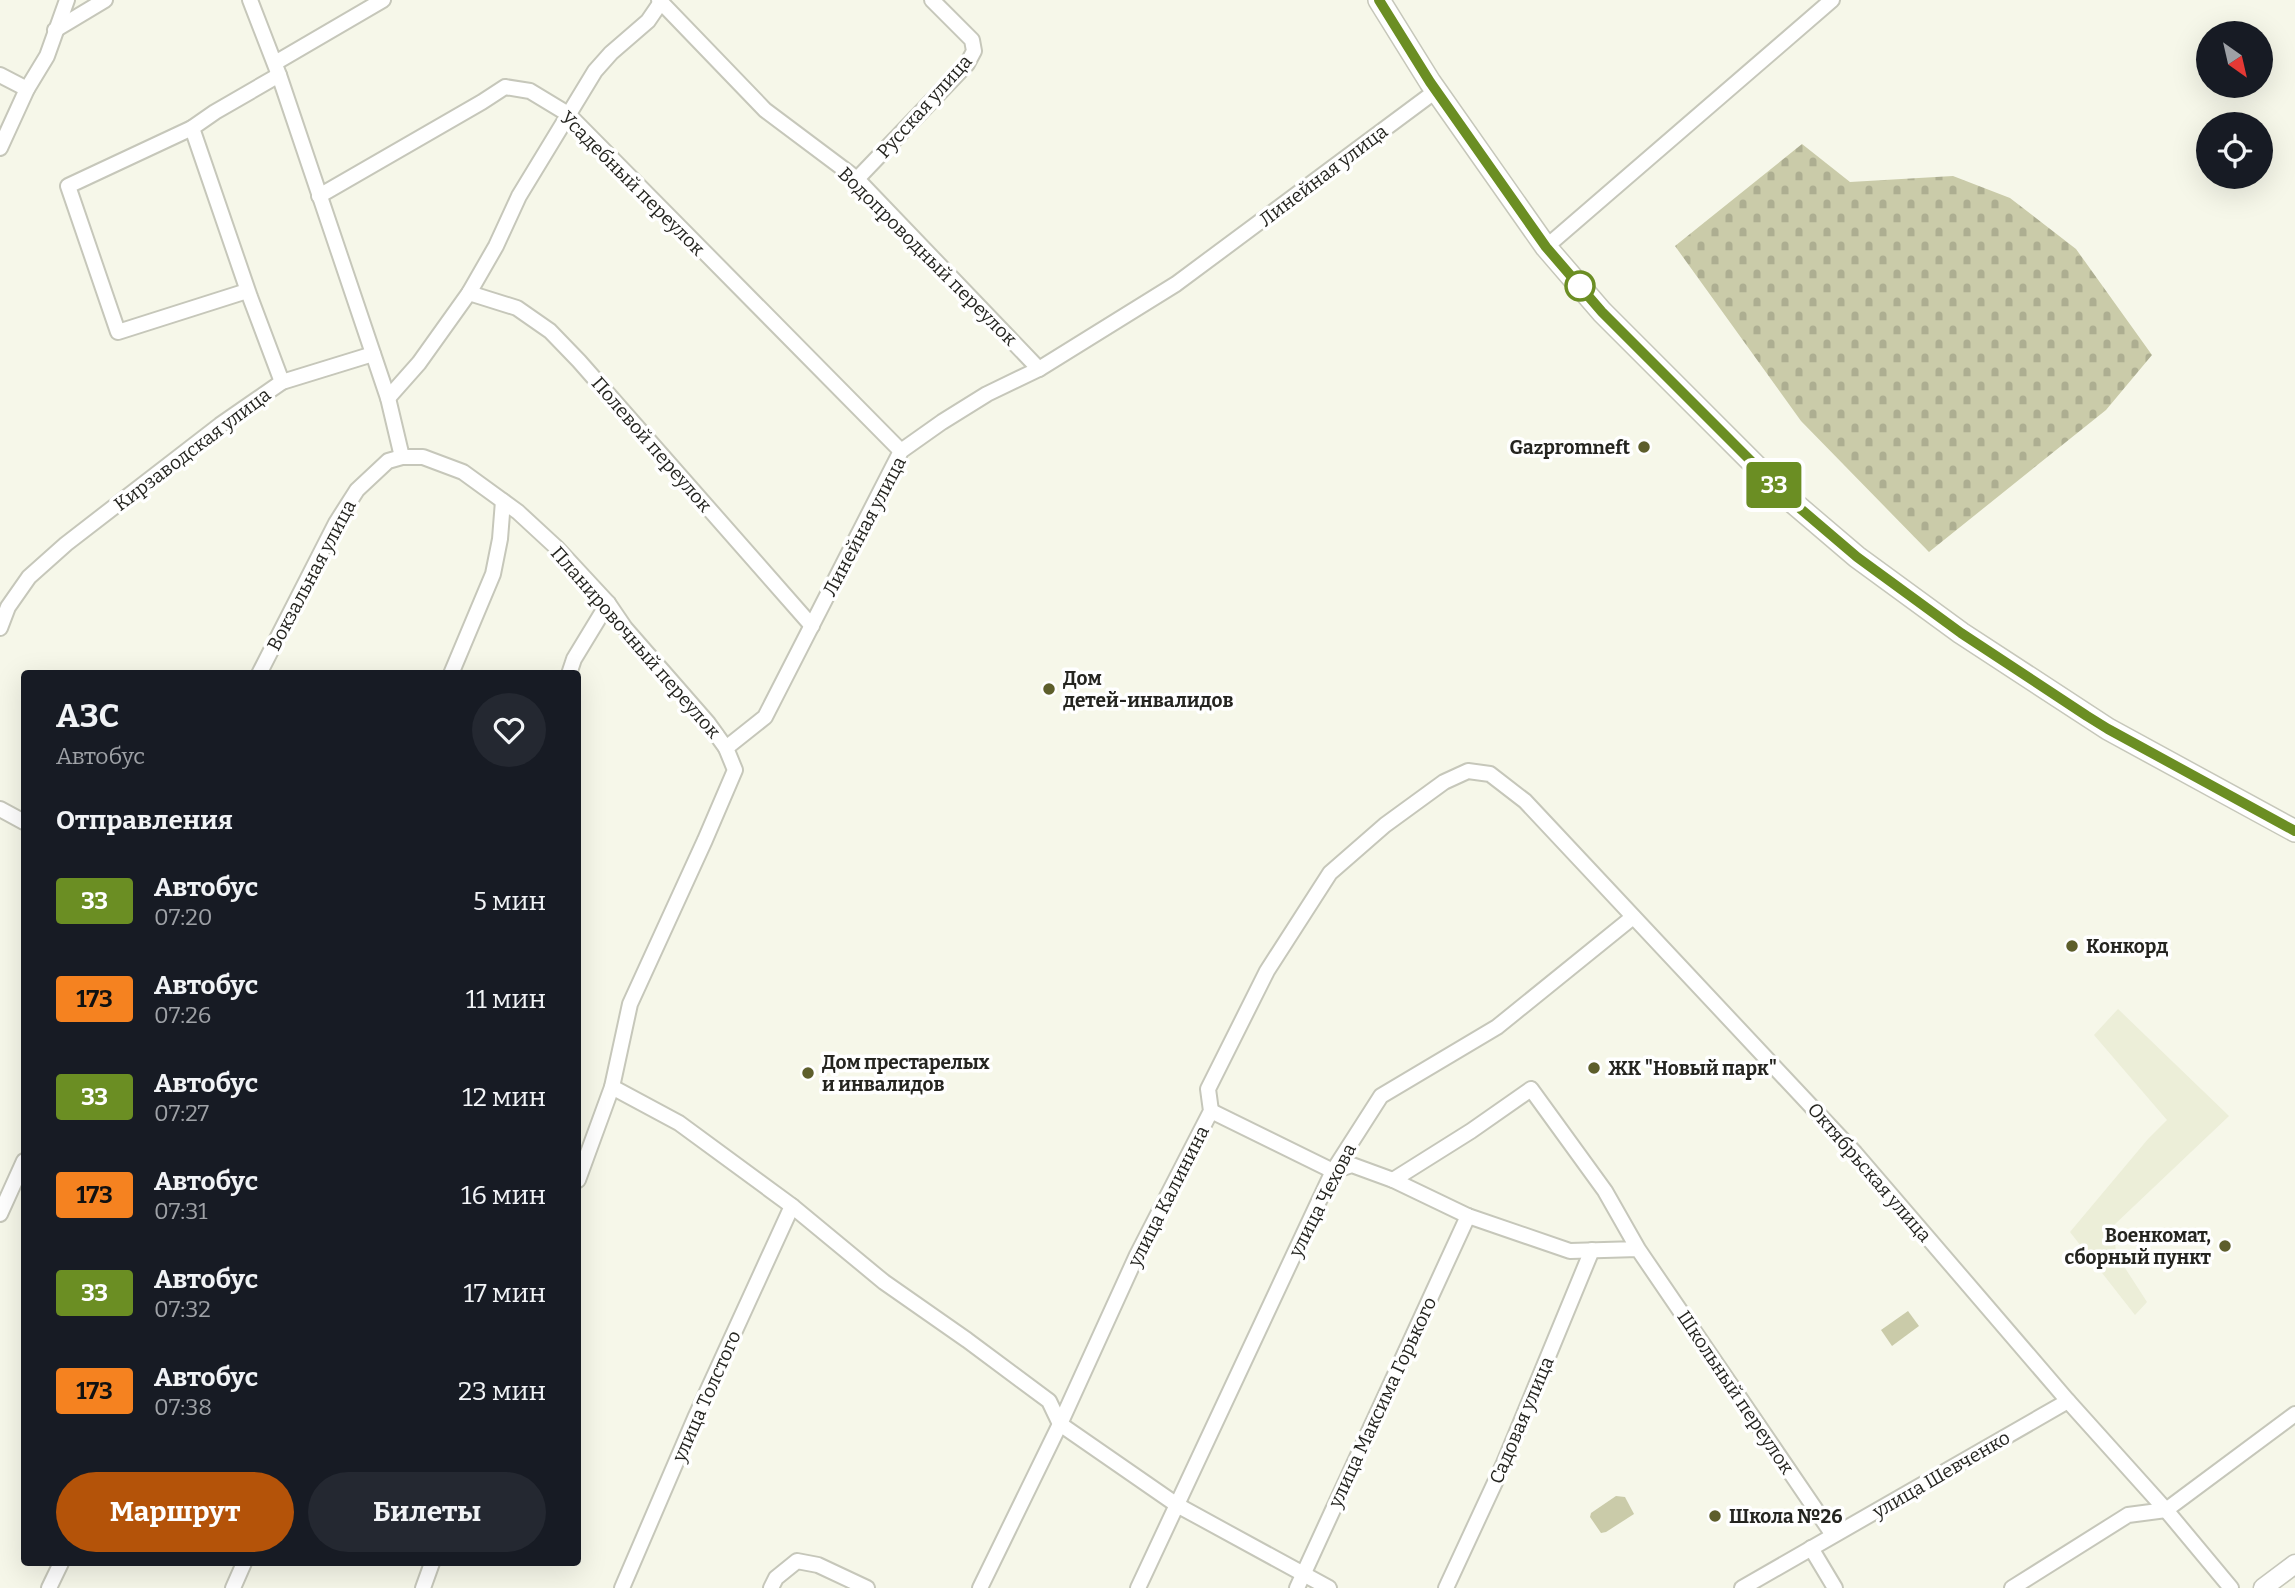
<!DOCTYPE html>
<html lang="ru">
<meta charset="utf-8">
<style>
body{margin:0;font-family:Bitter,serif;background:#242831;color:#f1f3f6;height:100vh;display:flex;flex-direction:column;font-size:26px;white-space:nowrap}
*{box-sizing:border-box;margin:0}
p{font-size:23px;color:#9ea1a6}
.icon{flex:none;width:38px;height:38px;fill:none;stroke:currentColor;stroke-width:2;stroke-linecap:round;stroke-linejoin:round}
.map{position:relative;flex:1;overflow:hidden}
.panel{position:absolute;left:21px;top:670px;width:560px;height:896px;display:flex;flex-direction:column;background:#171b24;border-radius:7px;box-shadow:0 7px 28px #0002}
.panel>*{flex:none}
.badge{padding:0 14px;border-radius:5px;font-size:24px;line-height:46px}
.needle{width:46px;rotate:146deg}
.fabs{position:absolute;left:2196px;top:21px;display:grid;gap:14px}
.fabs a{display:grid;place-items:center;width:77px;height:77px;border-radius:50%;background:#171b24;box-shadow:0 7px 28px #0002;font-size:35px}
.map>.badge{position:absolute;translate:-50% -50%;box-shadow:0 0 0 4px #fff}
h2{padding:0 35px;font-size:26px;line-height:63px}
.round{display:grid;place-items:center;flex:none;width:74px;height:74px;border-radius:37px;background:#242831}
.overview{display:flex;align-items:center;justify-content:space-between;height:119px;padding:0 35px}
h1{font-size:33px;font-weight:700;line-height:52px}
.cta{display:flex;gap:14px;margin-top:auto;padding:14px 35px}
.cta a{flex:1;height:80px;border-radius:42px;background:#b45309;color:#fff;font-size:28px;font-weight:700;line-height:80px;text-align:center}
.cta a+a{background:#242831;color:#f1f3f6}
ul{padding:0;list-style:none}
li{display:flex;align-items:center;gap:21px;height:98px;padding:0 35px}
li div{flex:1}
li b{display:block;font-size:26px}
li em{font-style:normal}
li .badge{min-width:77px;font-weight:700;text-align:center}
.map>svg:first-child{display:block}
</style>
<div class="map">
<svg width="2295" height="1588" viewBox="0 0 2295 1588">
<defs>
<pattern id="cemetery-stones" width="16" height="16" patternUnits="userSpaceOnUse" patternTransform="scale(1.75)"><rect width="16" height="16" fill="#cacba9"/><path d="M2 7V4a2 2 0 0 1 4 0v3zM10 15v-3a2 2 0 0 1 4 0v3z" fill="#adae91"/></pattern>
</defs>
<rect width="100%" height="100%" fill="#f6f7e9"/>
<polygon fill="#eceed8" points="2118,1009 2229,1116 2114,1225 2116,1254 2147,1302 2135,1315 2070,1232 2148,1139 2167,1120 2094,1035"/>
<polygon fill="url(#cemetery-stones)" points="1802,144 1850,182 1953,176 2010,198 2076,249 2152,355 2106,410 1929,552 1801,421 1675,246"/>
<g fill="#cacba9">
<polygon points="1908,1311 1919,1326 1892,1346 1881,1330"/>
<polygon points="1616,1496 1625,1497 1634,1514 1606,1532 1601,1533 1590,1517 1591,1513"/>
</g>
<g fill="none" stroke-linecap="round" stroke-linejoin="round">
<g stroke="#c6c7ba" stroke-width="18">
<g id="minor">
<polyline points="250,0 279,75 388,398 402,457"/>
<polyline points="659,0 765,110 857,179 1039,369"/>
<polyline points="55,30 105,0"/>
<polyline points="275,63 383,0"/>
<polyline points="0,75 27,89"/>
<polyline points="279,75 215,112 192,128 250,297 282,382"/>
<polyline points="192,128 68,186 118,332 247,291"/>
<polyline points="0,148 27,89 47,56 67,0"/>
<polyline points="857,179 967,64 974,51 972,40 932,0"/>
<polyline points="319,196 482,102 505,87 530,91 568,114 901,451"/>
<polyline points="1546,247 1832,0"/>
<polyline points="469,293 517,308 550,331 579,361 812,626"/>
<polyline points="388,398 419,363 469,293 496,246 519,196 595,71 611,53 648,21 661,2"/>
<polyline points="0,628 8,607 29,577 66,544 220,425 282,382 373,354"/>
<polyline points="259,674 336,523 357,490 388,461 402,457 423,457 463,472 518,512 557,548 608,603 625,628 708,723 726,748"/>
<polyline points="451,674 493,574 500,539 503,501"/>
<polyline points="569,674 574,659 608,603"/>
<polyline points="0,809 24,822"/>
<polyline points="612,1087 679,1123 792,1206 884,1282 967,1340 1049,1401 1060,1424 1177,1505 1329,1588"/>
<polyline points="1211,1111 1333,1171 1352,1165 1393,1180"/>
<polyline points="578,1180 612,1087 630,1004 705,840 735,770 726,748 765,717 901,451 942,422 987,394 1039,369 1176,284 1437,90"/>
<polyline points="0,1214 24,1161"/>
<polyline points="1638,1249 1605,1191 1531,1089 1471,1131 1393,1180 1468,1216 1570,1251 1638,1249 1833,1535"/>
<polyline points="1811,1548 1835,1588"/>
<polyline points="49,1588 61,1563"/>
<polyline points="233,1588 244,1563"/>
<polyline points="423,1588 432,1563"/>
<polyline points="622,1588 695,1418 792,1206"/>
<polyline points="771,1588 776,1578 797,1561 818,1565 867,1588"/>
<polyline points="980,1588 1060,1424 1137,1255 1211,1111 1208,1089 1267,971 1330,873 1385,825 1444,782 1468,771 1490,774 1525,801 1855,1153 2068,1401 2166,1510 2231,1588"/>
<polyline points="1138,1588 1333,1171 1381,1096 1497,1027 1633,917"/>
<polyline points="1297,1588 1468,1216"/>
<polyline points="1446,1588 1504,1463 1592,1250"/>
<polyline points="1742,1588 2068,1401"/>
<polyline points="2012,1588 2128,1515 2166,1510 2295,1414"/>
</g>
</g>
<g stroke="#c6c7ba" stroke-width="21">
<polyline id="major" points="2263,1588 2295,1564"/>
</g>
<g stroke="#c6c7ba" stroke-width="24">
<polyline id="highway" points="1379,0 1430,82 1546,247 1602,312 1789,499 1857,557 1961,633 2108,729 2295,831"/>
</g>
<use href="#minor" stroke="#fff" stroke-width="14"/>
<use href="#major" stroke="#fff" stroke-width="18"/>
<use href="#highway" stroke="#fff" stroke-width="21"/>
</g>
<g fill="none" stroke-linecap="round" stroke-linejoin="round">
<g stroke="#fff" stroke-width="16">
<polyline id="line" points="1379,0 1430,82 1546,247 1602,312 1789,499 1857,557 1961,633 2087,716 2108,729 2295,831"/>
</g>
<use href="#line" stroke="#6b8e23" stroke-width="10"/>
</g>
<circle fill="#fff" stroke="#6b8e23" stroke-width="3.5" cx="1580" cy="286" r="14"/>
<g fill="#5d5e2b" stroke="#fff" stroke-width="2.5">
<circle cx="1644" cy="447" r="7"/>
<circle cx="1049" cy="689" r="7"/>
<circle cx="2072" cy="946" r="7"/>
<circle cx="1594" cy="1068" r="7"/>
<circle cx="808" cy="1073" r="7"/>
<circle cx="2225" cy="1246" r="7"/>
<circle cx="1715" cy="1516" r="7"/>
</g>
<g text-anchor="middle" stroke-width="7" stroke-linejoin="round" paint-order="stroke">
<g font-size="19" fill="#252520" stroke="#fff">
<text transform="translate(924 106) rotate(-48)" y="7">Русская улица</text>
<text transform="translate(1323 175) rotate(-37)" y="7">Линейная улица</text>
<text transform="translate(633 183) rotate(45)" y="7">Усадебный переулок</text>
<text transform="translate(928 256) rotate(45)" y="7">Водопроводный переулок</text>
<text transform="translate(652 444) rotate(49)" y="7">Полевой переулок</text>
<text transform="translate(192 449) rotate(-37)" y="7">Кирзаводская улица</text>
<text transform="translate(864 526) rotate(-62)" y="7">Линейная улица</text>
<text transform="translate(311 575) rotate(-62)" y="7">Вокзальная улица</text>
<text transform="translate(636 642) rotate(49)" y="7">Планировочный переулок</text>
<text transform="translate(1870 1172) rotate(49)" y="7">Октябрьская улица</text>
<text transform="translate(1168 1196) rotate(-63)" y="7">улица Калинина</text>
<text transform="translate(1322 1200) rotate(-63)" y="7">улица Чехова</text>
<text transform="translate(1736 1392) rotate(56)" y="7">Школьный переулок</text>
<text transform="translate(706 1396) rotate(-66)" y="7">улица Толстого</text>
<text transform="translate(1382 1402) rotate(-65)" y="7">улица Максима Горького</text>
<text transform="translate(1521 1420) rotate(-67)" y="7">Садовая улица</text>
<text transform="translate(1941 1474) rotate(-30)" y="7">улица Шевченко</text>
</g>
<g font-size="19" font-weight="bold" fill="#252520" stroke="#fff" text-anchor="start">
<text x="1630" y="454" text-anchor="end">Gazpromneft</text>
<text x="1063" y="685">Дом<tspan x="1063" dy="22">детей-инвалидов</tspan></text>
<text x="2086" y="953">Конкорд</text>
<text x="822" y="1069">Дом престарелых<tspan x="822" dy="22">и инвалидов</tspan></text>
<text x="1608" y="1075">ЖК "Новый парк"</text>
<text x="2211" y="1242" text-anchor="end">Военкомат,<tspan x="2211" dy="22">сборный пункт</tspan></text>
<text x="1729" y="1523">Школа №26</text>
</g>
</g>
</svg>
<div class="fabs">
<a><svg class="needle" viewBox="-14 -14 28 28"><path d="M0-13l5 13h-10z" fill="#e53935"/><path d="M0 13l5-13h-10z" fill="#9ea1a6"/></svg></a>
<a><svg class="icon" aria-label="locate" viewBox="0 0 24 24"><circle cx="12" cy="12" r="6"/><path d="M12 2v4M12 18v4M2 12h4M18 12h4"/></svg></a>
</div>
<b class="badge" style="left:1774px;top:485px;background:#6b8e23;color:#fff">33</b>
<section class="panel">
<div class="overview"><div><h1>АЗС</h1><p>Автобус</p></div><a class="round"><svg class="icon" aria-label="heart" viewBox="0 0 24 24"><path d="M12 20l-8-8c-3-5 5-10 8-4 3-6 11-1 8 4z"/></svg></a></div>
<h2>Отправления</h2>
<ul>
<li><span class="badge" style="background:#6b8e23;color:#fff">33</span><div><b>Автобус</b><p>07:20</p></div><em>5 мин</em></li>
<li><span class="badge" style="background:#f58220;color:#111">173</span><div><b>Автобус</b><p>07:26</p></div><em>11 мин</em></li>
<li><span class="badge" style="background:#6b8e23;color:#fff">33</span><div><b>Автобус</b><p>07:27</p></div><em>12 мин</em></li>
<li><span class="badge" style="background:#f58220;color:#111">173</span><div><b>Автобус</b><p>07:31</p></div><em>16 мин</em></li>
<li><span class="badge" style="background:#6b8e23;color:#fff">33</span><div><b>Автобус</b><p>07:32</p></div><em>17 мин</em></li>
<li><span class="badge" style="background:#f58220;color:#111">173</span><div><b>Автобус</b><p>07:38</p></div><em>23 мин</em></li>
</ul>
<div class="cta"><a>Маршрут</a><a>Билеты</a></div>
</section>
</div>
